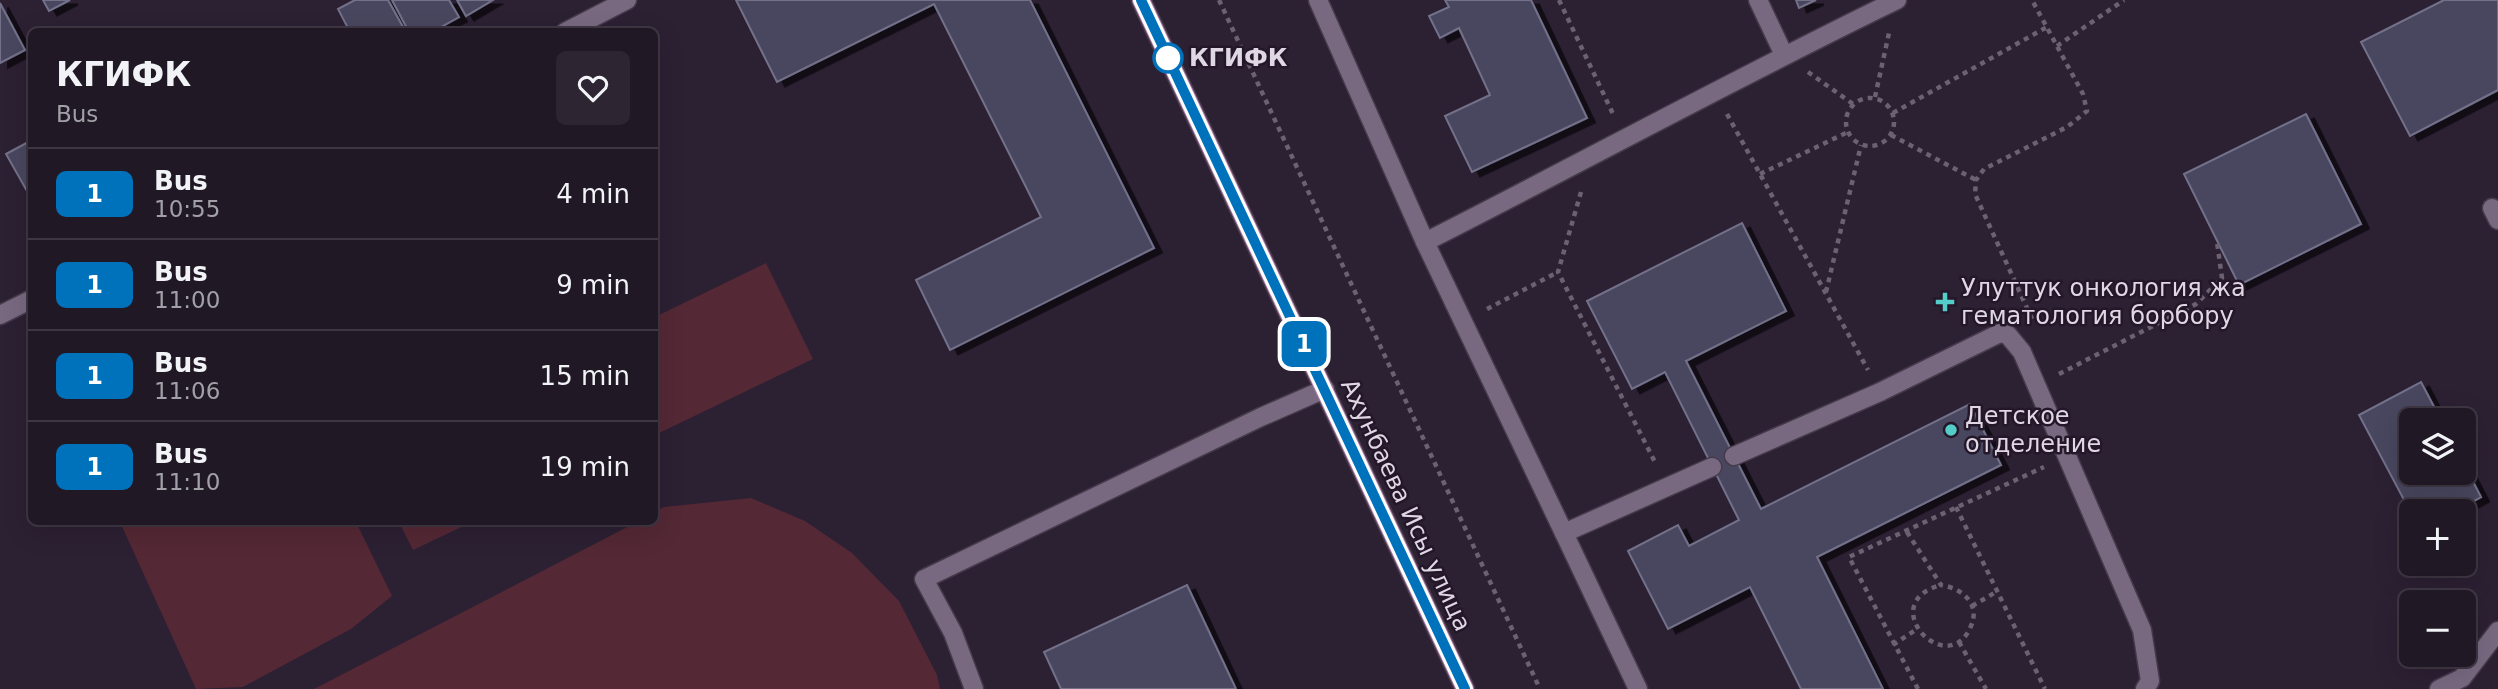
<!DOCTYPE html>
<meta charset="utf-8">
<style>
body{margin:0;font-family:"DejaVu Sans",sans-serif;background:#2d2532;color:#f1f3f6;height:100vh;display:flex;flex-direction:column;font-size:26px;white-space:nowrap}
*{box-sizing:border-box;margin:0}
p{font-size:23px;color:#a2a0a7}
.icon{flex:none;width:38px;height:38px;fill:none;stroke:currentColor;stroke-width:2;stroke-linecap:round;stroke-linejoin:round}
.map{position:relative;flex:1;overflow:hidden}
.panel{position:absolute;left:28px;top:28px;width:630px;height:497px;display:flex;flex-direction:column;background:#211826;border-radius:10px;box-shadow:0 7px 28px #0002,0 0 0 2px #3e3743}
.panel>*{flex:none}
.badge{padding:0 14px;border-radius:10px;font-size:24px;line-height:46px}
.buttons{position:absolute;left:2399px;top:408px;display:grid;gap:14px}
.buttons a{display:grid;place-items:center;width:77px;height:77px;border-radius:10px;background:#211826;box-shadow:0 7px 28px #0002,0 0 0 2px #3e3743;font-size:35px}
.map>.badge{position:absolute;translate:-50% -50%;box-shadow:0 0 0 4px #fff}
.round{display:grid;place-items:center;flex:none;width:74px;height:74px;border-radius:10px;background:#2d2532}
.summary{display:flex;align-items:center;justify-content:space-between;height:119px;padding:0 28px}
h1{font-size:33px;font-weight:700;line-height:52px}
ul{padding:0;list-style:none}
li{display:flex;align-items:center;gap:21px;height:91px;padding:0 28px;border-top:2px solid #3e3743}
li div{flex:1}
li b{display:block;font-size:26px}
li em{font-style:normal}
li .badge{min-width:77px;font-weight:700;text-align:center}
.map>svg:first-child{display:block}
</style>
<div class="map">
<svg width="2498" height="689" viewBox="0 0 2498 689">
<defs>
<filter id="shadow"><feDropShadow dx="8" dy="4.5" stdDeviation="0" flood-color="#0009"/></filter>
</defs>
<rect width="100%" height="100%" fill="#2c2033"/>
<g fill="#542835">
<polygon points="766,263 813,359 655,435 655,317"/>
<polygon points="751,498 805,521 852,553 899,601 937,675 940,689 314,689 637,522 654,522 655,512 664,507"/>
<polygon points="120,522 356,522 392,596 351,629 243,687 196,689"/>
<polygon points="399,522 472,522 413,550"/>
</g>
<g fill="#49475e" stroke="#73718a" stroke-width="2" filter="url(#shadow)">
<polygon points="43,0 70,0 49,11"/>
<polygon points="355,0 388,0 403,27 395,32 350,32 338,9"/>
<polygon points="392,0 449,0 459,17 432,32 409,32"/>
<polygon points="457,0 493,0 466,16"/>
<polygon points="736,0 1030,0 1154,248 950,350 916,280 1041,217 934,4 777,82"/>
<polygon points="1445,0 1531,0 1587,118 1472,172 1445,116 1490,95 1459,28 1440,38 1429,16 1449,7"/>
<polygon points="1796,0 1816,0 1799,8"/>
<polygon points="2444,0 2498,0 2498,90 2410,136 2361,42"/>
<polygon points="0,3 25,50 0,63"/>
<polygon points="2306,114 2361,224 2239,285 2184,174"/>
<polygon points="32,140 32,200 6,154"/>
<polygon points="1742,223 1786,311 1686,361 1761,509 1970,404 2001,465 1817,557 1883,689 1801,689 1750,587 1668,629 1628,551 1678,525 1689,546 1739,520 1665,372 1632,389 1587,301"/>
<polygon points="2421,382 2441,420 2412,420 2412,472 2464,472 2464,464 2481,497 2456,511 2412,511 2412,515 2359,415"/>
<polygon points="1187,585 1236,689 1061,689 1044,652"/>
</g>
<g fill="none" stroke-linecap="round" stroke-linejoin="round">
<g stroke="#453a4a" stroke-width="21">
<g id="service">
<polyline points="1318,0 1425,242 1564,533"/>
<polyline points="1758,0 1784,55"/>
<polyline points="2492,208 2498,220"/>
<path d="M1425 242C1583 162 1738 77 1897 0"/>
<polyline points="1734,456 1880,392 2000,333 2008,335 2022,352 2142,630 2150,681 2145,689"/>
<polyline points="974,689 953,633 924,579 1261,417 1325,389"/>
<polyline points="1638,689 1564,533 1712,467"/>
<polyline points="2439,689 2462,678 2498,631"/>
</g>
</g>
<g stroke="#453a4a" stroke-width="21">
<g id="secondary">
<polyline points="565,32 627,0"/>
<polyline points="0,315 32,299"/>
</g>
</g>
<g stroke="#453a4a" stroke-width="21">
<polyline id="primary" points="1141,0 1465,689"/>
</g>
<g stroke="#6b6171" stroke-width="4.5" stroke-dasharray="5 5" stroke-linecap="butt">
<polyline points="1219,0 1540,689"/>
<polyline points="1559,0 1614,116"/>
<polyline points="2057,46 2124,0"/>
<polyline points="1808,72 1853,104"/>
<polyline points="1875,97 1889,33"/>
<circle cx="1870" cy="122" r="24"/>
<polyline points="1893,113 2047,27"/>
<polyline points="1727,114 1868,370"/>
<polyline points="1891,135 1976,180"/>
<polyline points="1760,174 1848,132"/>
<polyline points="1581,192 1558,272 1656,464"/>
<polyline points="1826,292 1861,145"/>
<polyline points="1487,309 1558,272"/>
<polyline points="2032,319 1975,194 1976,180 1984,169 2067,127 2087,111 2083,94 2032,0"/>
<polyline points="2059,374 2196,304 2222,278 2217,242"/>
<polyline points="1956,507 2045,689"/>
<path d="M1907 532 1941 585C1961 588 1981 603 1971 626 1948 682 1873 603 1941 585"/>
<polyline points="1972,606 1996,592"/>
<polyline points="1959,642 1986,689"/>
<polyline points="1893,645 1917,629"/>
<polyline points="1918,689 1849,557 2044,467"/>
</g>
<use href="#service" stroke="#786980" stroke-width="18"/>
<use href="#secondary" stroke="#786980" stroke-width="18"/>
<use href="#primary" stroke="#b07aa5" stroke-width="18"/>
</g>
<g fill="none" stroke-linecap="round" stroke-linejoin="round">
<g stroke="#fff" stroke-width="16">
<polyline id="line" points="1141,0 1465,689"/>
</g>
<use href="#line" stroke="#0072bc" stroke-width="10"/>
</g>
<circle fill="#fff" stroke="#0072bc" stroke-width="3.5" cx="1168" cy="58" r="14"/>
<g fill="#54cdc8" stroke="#231729" stroke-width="2.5">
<path d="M1941.5 291.5h7v7h7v7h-7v7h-7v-7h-7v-7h7z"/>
<circle cx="1951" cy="430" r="7"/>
</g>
<g text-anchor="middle" stroke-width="5" stroke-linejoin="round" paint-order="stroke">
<g font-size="24" font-weight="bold" fill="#dfd7e3" stroke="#231729" text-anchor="start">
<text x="1189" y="66">КГИФК</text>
</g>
<g font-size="24" fill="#dfd7e3" stroke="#231729" text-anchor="start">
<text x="1961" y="296">Улуттук онкология жа<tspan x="1961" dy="28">гематология борбору</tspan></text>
<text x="1965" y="424">Детское<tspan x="1965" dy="28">отделение</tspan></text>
</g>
<g font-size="24" fill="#dfd7e3" stroke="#231729">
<text transform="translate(1406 505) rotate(65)" y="8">Ахунбаева Исы улица</text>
</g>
</g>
</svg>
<div class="buttons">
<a><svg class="icon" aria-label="layers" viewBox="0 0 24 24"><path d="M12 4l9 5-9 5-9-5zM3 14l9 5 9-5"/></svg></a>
<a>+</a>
<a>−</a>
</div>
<b class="badge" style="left:1304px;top:344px;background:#0072bc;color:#fff">1</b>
<section class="panel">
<div class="summary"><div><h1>КГИФК</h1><p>Bus</p></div><a class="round"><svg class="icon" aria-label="heart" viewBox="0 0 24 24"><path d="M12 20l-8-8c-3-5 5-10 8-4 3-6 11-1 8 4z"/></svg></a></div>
<ul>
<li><span class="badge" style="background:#0072bc;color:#fff">1</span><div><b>Bus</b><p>10:55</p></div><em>4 min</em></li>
<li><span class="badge" style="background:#0072bc;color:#fff">1</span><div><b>Bus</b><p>11:00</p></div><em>9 min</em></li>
<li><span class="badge" style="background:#0072bc;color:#fff">1</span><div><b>Bus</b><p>11:06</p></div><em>15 min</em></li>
<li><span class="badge" style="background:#0072bc;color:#fff">1</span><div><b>Bus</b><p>11:10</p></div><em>19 min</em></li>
</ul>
</section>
</div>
